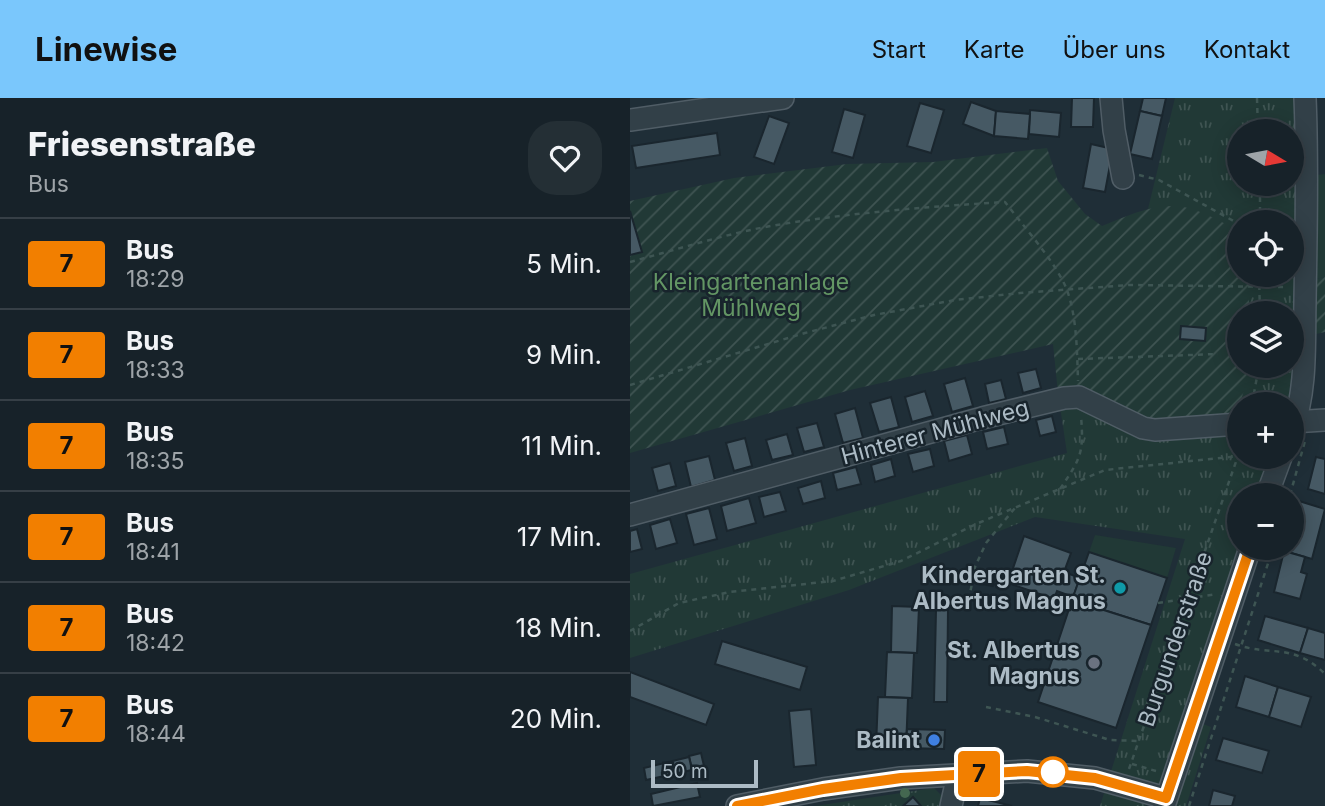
<!DOCTYPE html>
<html lang="de">
<meta charset="utf-8">
<style>
body{margin:0;font-family:Inter,sans-serif;background:#242f35;color:#f1f3f6;height:100vh;display:flex;flex-direction:column;font-size:26px;white-space:nowrap}
*{box-sizing:border-box;margin:0}
p{font-size:23px;color:#9ea4a8}
.icon{flex:none;width:38px;height:38px;fill:none;stroke:currentColor;stroke-width:2;stroke-linecap:round;stroke-linejoin:round}
.map{position:relative;flex:1;overflow:hidden}
.panel{display:flex;flex-direction:column;background:#172229;width:630px}
.panel>*{flex:none}
.badge{padding:0 14px;border-radius:5px;font-size:24px;line-height:46px}
.needle{width:46px;rotate:100deg}
.buttons{position:absolute;left:597px;top:21px;display:grid;gap:14px}
.buttons a{display:grid;place-items:center;width:77px;height:77px;border-radius:50%;background:#172229;box-shadow:0 4px 18px #0003,0 0 0 2px #363f46;font-size:35px}
.scale{position:absolute;left:21px;bottom:18px;width:107px;box-sizing:border-box;padding-left:7px;border:4px solid #acbbc5;border-top:0;font-size:19px;line-height:24px;white-space:nowrap;color:#acbbc5;-webkit-text-stroke:5px #18242c;paint-order:stroke}
.map>.badge{position:absolute;translate:-50% -50%;box-shadow:0 0 0 4px #fff}
.round{display:grid;place-items:center;flex:none;width:74px;height:74px;border-radius:28px;background:#242f35}
.headline{display:flex;align-items:center;justify-content:space-between;height:119px;padding:0 28px}
h1{font-size:33px;font-weight:800;line-height:52px}
ul{padding:0;list-style:none}
li{display:flex;align-items:center;gap:21px;height:91px;padding:0 28px;border-top:2px solid #363f46}
li div{flex:1}
li b{display:block;font-size:26px}
li em{font-style:normal}
li .badge{min-width:77px;font-weight:700;text-align:center}
header{display:flex;align-items:center;gap:42px;box-sizing:border-box;height:98px;padding:0 35px;background:#7ac7fc;color:#111}
header strong{font-size:33px}
nav{display:flex;gap:38px;margin-inline-start:auto;font-size:24px}
main{display:flex;flex:1;min-height:0}
.map>svg:first-child{display:block}
</style>
<header>
<strong>Linewise</strong>
<nav><a>Start</a><a>Karte</a><a>Über uns</a><a>Kontakt</a></nav>
</header>
<main>
<section class="panel">
<div class="headline"><div><h1>Friesenstraße</h1><p>Bus</p></div><a class="round"><svg class="icon" aria-label="heart" viewBox="0 0 24 24"><path d="M12 20l-8-8c-3-5 5-10 8-4 3-6 11-1 8 4z"/></svg></a></div>
<ul>
<li><span class="badge" style="background:#f27f00;color:#111">7</span><div><b>Bus</b><p>18:29</p></div><em>5 Min.</em></li>
<li><span class="badge" style="background:#f27f00;color:#111">7</span><div><b>Bus</b><p>18:33</p></div><em>9 Min.</em></li>
<li><span class="badge" style="background:#f27f00;color:#111">7</span><div><b>Bus</b><p>18:35</p></div><em>11 Min.</em></li>
<li><span class="badge" style="background:#f27f00;color:#111">7</span><div><b>Bus</b><p>18:41</p></div><em>17 Min.</em></li>
<li><span class="badge" style="background:#f27f00;color:#111">7</span><div><b>Bus</b><p>18:42</p></div><em>18 Min.</em></li>
<li><span class="badge" style="background:#f27f00;color:#111">7</span><div><b>Bus</b><p>18:44</p></div><em>20 Min.</em></li>
</ul>
</section>
<div class="map">
<svg width="695" height="708" viewBox="0 0 695 708">
<defs>
<pattern id="grass-tufts" width="24" height="20" patternUnits="userSpaceOnUse" patternTransform="scale(1.75)"><rect width="24" height="20" fill="#213936"/><path d="M3 7l-1-3M5 7V3M7 7l1-3M15 17l-1-3M17 17v-4M19 17l1-3" fill="none" stroke="#3f5452"/></pattern>
<pattern id="garden-furrows" width="10" height="10" patternUnits="userSpaceOnUse" patternTransform="scale(1.75)"><rect width="10" height="10" fill="#213936"/><path d="M-1 1l2-2M0 10L10 0M9 11l2-2" fill="none" stroke="#3f5452"/></pattern>
</defs>
<rect width="100%" height="100%" fill="#1f2e37"/>
<g fill="url(#grass-tufts)" fill-rule="evenodd">
<path d="M545 0H665C670 101 674 206 659 306H610L620 268H662V215H619V177H662V124H609V133C572 116 560 105 518 111ZM609 33H662V86H609Z"/>
<polygon points="428,295 607,316 609,311 609,359 642,359 629,397 609,397 609,450 611,450 534,677 515,708 470,708 555,441 405,419 219,492 0,560 0,476 437,355"/>
<polygon points="573,626 581,629 556,708 546,708"/>
<polygon points="304,690 312,698 310,708 185,708"/>
</g>
<g fill="#213936">
<polygon points="695,76 695,179 686,181 686,77"/>
<polygon points="465,437 546,450 537,480 459,454"/>
</g>
<g fill="url(#garden-furrows)">
<path d="M417 50 428 83 455 116 472 128C500 117 528 103 558 110 575 114 593 125 609 133V177H619V215H609V268H620V272L607 316 523 324 428 295 423 246 220 292 0 355V103L104 80 217 66 303 64Z"/>
<polygon points="695,179 695,234 686,236 686,181"/>
</g>
<g fill="#465964" stroke="#1a262e" stroke-width="2">
<polygon points="442,0 464,0 463,29 441,29"/>
<polygon points="513,0 536,0 532,18 510,13"/>
<polygon points="341,4 366,13 364,38 333,26"/>
<polygon points="290,5 314,12 301,55 277,48"/>
<polygon points="214,11 235,17 223,60 202,54"/>
<polygon points="400,12 431,15 429,39 399,36"/>
<polygon points="366,13 400,16 398,41 364,38"/>
<polygon points="510,13 532,18 522,61 500,56"/>
<polygon points="139,18 159,25 144,66 124,59"/>
<polygon points="87,35 90,57 6,70 2,48"/>
<polygon points="461,46 483,51 475,94 453,90"/>
<polygon points="0,113 12,154 0,157"/>
<polygon points="551,228 576,230 575,243 550,241"/>
<polygon points="406,271 411,290 393,295 388,275"/>
<polygon points="335,280 343,308 322,314 314,286"/>
<polygon points="371,282 376,301 359,305 355,286"/>
<polygon points="295,293 303,318 282,324 275,299"/>
<polygon points="261,299 269,329 249,334 240,305"/>
<polygon points="225,310 233,340 213,345 205,316"/>
<polygon points="422,318 426,334 410,338 406,322"/>
<polygon points="187,325 194,349 174,354 167,330"/>
<polygon points="374,329 378,346 357,351 353,334"/>
<polygon points="157,336 163,357 142,362 136,342"/>
<polygon points="337,337 342,356 319,363 314,343"/>
<polygon points="115,340 122,368 104,373 96,345"/>
<polygon points="300,351 304,368 283,374 278,356"/>
<polygon points="79,358 85,382 61,389 55,364"/>
<polygon points="686,359 695,361 695,396 678,391"/>
<polygon points="261,361 265,378 245,384 241,367"/>
<polygon points="40,365 46,388 28,393 22,370"/>
<polygon points="226,369 231,386 207,392 203,375"/>
<polygon points="191,383 195,400 173,406 168,390"/>
<polygon points="150,394 156,413 134,419 129,399"/>
<polygon points="119,400 126,425 97,433 91,408"/>
<polygon points="669,403 695,411 682,461 654,453 656,450 662,450 662,429"/>
<polygon points="79,410 87,441 64,447 56,416"/>
<polygon points="40,421 47,445 26,451 20,427"/>
<polygon points="7,431 12,451 0,454 0,433"/>
<polygon points="394,438 441,455 434,474 450,480 443,499 427,493 424,501 378,485"/>
<polygon points="654,453 675,459 671,474 677,476 670,501 644,494"/>
<polygon points="459,454 537,480 521,527 442,502"/>
<polygon points="347,477 365,480 363,488 345,485"/>
<polygon points="442,502 521,527 486,630 408,604"/>
<polygon points="262,508 289,509 287,555 261,554"/>
<polygon points="306,512 318,512 317,604 304,604"/>
<polygon points="635,518 678,530 670,555 628,542"/>
<polygon points="678,530 695,535 695,562 670,555"/>
<polygon points="92,543 177,569 170,592 85,566"/>
<polygon points="257,554 284,555 282,600 255,599"/>
<polygon points="0,574 84,606 76,627 0,599"/>
<polygon points="615,578 648,589 639,619 606,609"/>
<polygon points="648,589 681,599 671,629 639,619"/>
<polygon points="248,599 278,600 276,650 246,649"/>
<polygon points="181,611 186,667 164,669 159,613"/>
<polygon points="277,631 315,632 314,651 276,650"/>
<polygon points="593,640 639,653 632,675 586,662"/>
<polygon points="71,655 74,668 62,671 59,658"/>
<polygon points="59,659 62,672 16,682 14,670"/>
<polygon points="67,685 70,699 23,708 21,696"/>
<polygon points="583,692 605,698 602,708 579,708"/>
<polygon points="283,699 291,708 273,708"/>
<polygon points="350,700 382,708 348,708"/>
</g>
<g fill="none" stroke-linecap="round" stroke-linejoin="round">
<g stroke="#505d66" stroke-width="24">
<g id="minor">
<polyline points="481,0 484,32 493,80"/>
<polyline points="0,22 153,0"/>
<polyline points="662,324 695,322"/>
<path d="M662 332C677 293 674 245 675 204 676 136 678 68 675 0"/>
<polyline points="637,397 651,359"/>
<polyline points="0,417 352,320 434,300 449,299 513,330 525,332 609,326"/>
<polyline points="107,708 193,691 271,680 397,673 465,680 536,700"/>
<polyline points="321,708 328,677"/>
<polyline points="534,708 620,450"/>
</g>
</g>
<g stroke="#3e5553" stroke-width="2.5" stroke-dasharray="5 5" stroke-linecap="butt">
<polyline points="627,0 628,33"/>
<polyline points="509,77 529,82 609,126"/>
<polyline points="630,124 630,86"/>
<path d="M0 164C45 152 89 138 135 129 215 115 294 109 375 104 393 128 426 164 437 192 447 220 447 254 448 283"/>
<polyline points="629,177 630,215"/>
<polyline points="448,261 588,256"/>
<polyline points="0,287 175,235 244,217 325,202 390,195 499,187 657,189"/>
<polyline points="622,306 629,268"/>
<path d="M430 391C451 360 454 355 451 318"/>
<polyline points="660,397 675,343"/>
<polyline points="528,505 587,496"/>
<polyline points="337,512 345,469 356,445 385,410"/>
<polyline points="0,533 49,505 100,494 203,483 271,463 346,426 475,372 609,358"/>
<path d="M605 546C640 559 663 544 695 576"/>
<polyline points="356,609 405,619 480,642 509,643"/>
<polyline points="502,666 526,673"/>
<polyline points="499,671 609,355"/>
<polyline points="559,708 643,450"/>
</g>
<use href="#minor" stroke="#324048" stroke-width="21"/>
</g>
<circle fill="#446750" cx="275" cy="695" r="5"/>
<g fill="none" stroke-linecap="round" stroke-linejoin="round">
<g stroke="#fff" stroke-width="16">
<polyline id="line" points="107,708 193,691 271,680 397,673 465,680 536,700 620,450"/>
</g>
<use href="#line" stroke="#f27f00" stroke-width="10"/>
</g>
<circle fill="#0f9aa8" stroke="#18242c" stroke-width="2.5" cx="490" cy="490" r="7"/>
<circle fill="#6b7280" stroke="#18242c" stroke-width="2.5" cx="464" cy="565" r="7"/>
<circle fill="#3f7fe0" stroke="#18242c" stroke-width="2.5" cx="304" cy="642" r="7"/>
<circle fill="#fff" stroke="#f27f00" stroke-width="3.5" cx="423" cy="674" r="14"/>
<g text-anchor="middle" stroke-width="5" stroke-linejoin="round" paint-order="stroke">
<g font-size="23" fill="#639664" stroke="#18242c">
<text x="121" y="192">Kleingartenanlage<tspan x="121" dy="26">Mühlweg</tspan></text>
</g>
<g font-size="23" fill="#acbbc5" stroke="#18242c">
<text transform="translate(305 334) rotate(-15)" y="8">Hinterer Mühlweg</text>
<text transform="translate(545 541) rotate(-71)" y="8">Burgunderstraße</text>
</g>
<g font-size="23" font-weight="bold" fill="#acbbc5" stroke="#18242c" text-anchor="end">
<text x="476" y="485">Kindergarten St.<tspan x="476" dy="26">Albertus Magnus</tspan></text>
<text x="450" y="560">St. Albertus<tspan x="450" dy="26">Magnus</tspan></text>
<text x="290" y="650">Balint</text>
</g>
</g>
</svg>
<div class="buttons">
<a><svg class="needle" viewBox="-14 -14 28 28"><path d="M0-13l5 13h-10z" fill="#e53935"/><path d="M0 13l5-13h-10z" fill="#9ea4a8"/></svg></a>
<a><svg class="icon" aria-label="locate" viewBox="0 0 24 24"><circle cx="12" cy="12" r="6"/><path d="M12 2v4M12 18v4M2 12h4M18 12h4"/></svg></a>
<a><svg class="icon" aria-label="layers" viewBox="0 0 24 24"><path d="M12 4l9 5-9 5-9-5zM3 14l9 5 9-5"/></svg></a>
<a>+</a>
<a>−</a>
</div>
<div class="scale">50 m</div>
<b class="badge" style="left:349px;top:676px;background:#f27f00;color:#111">7</b>
</div>
</main>
